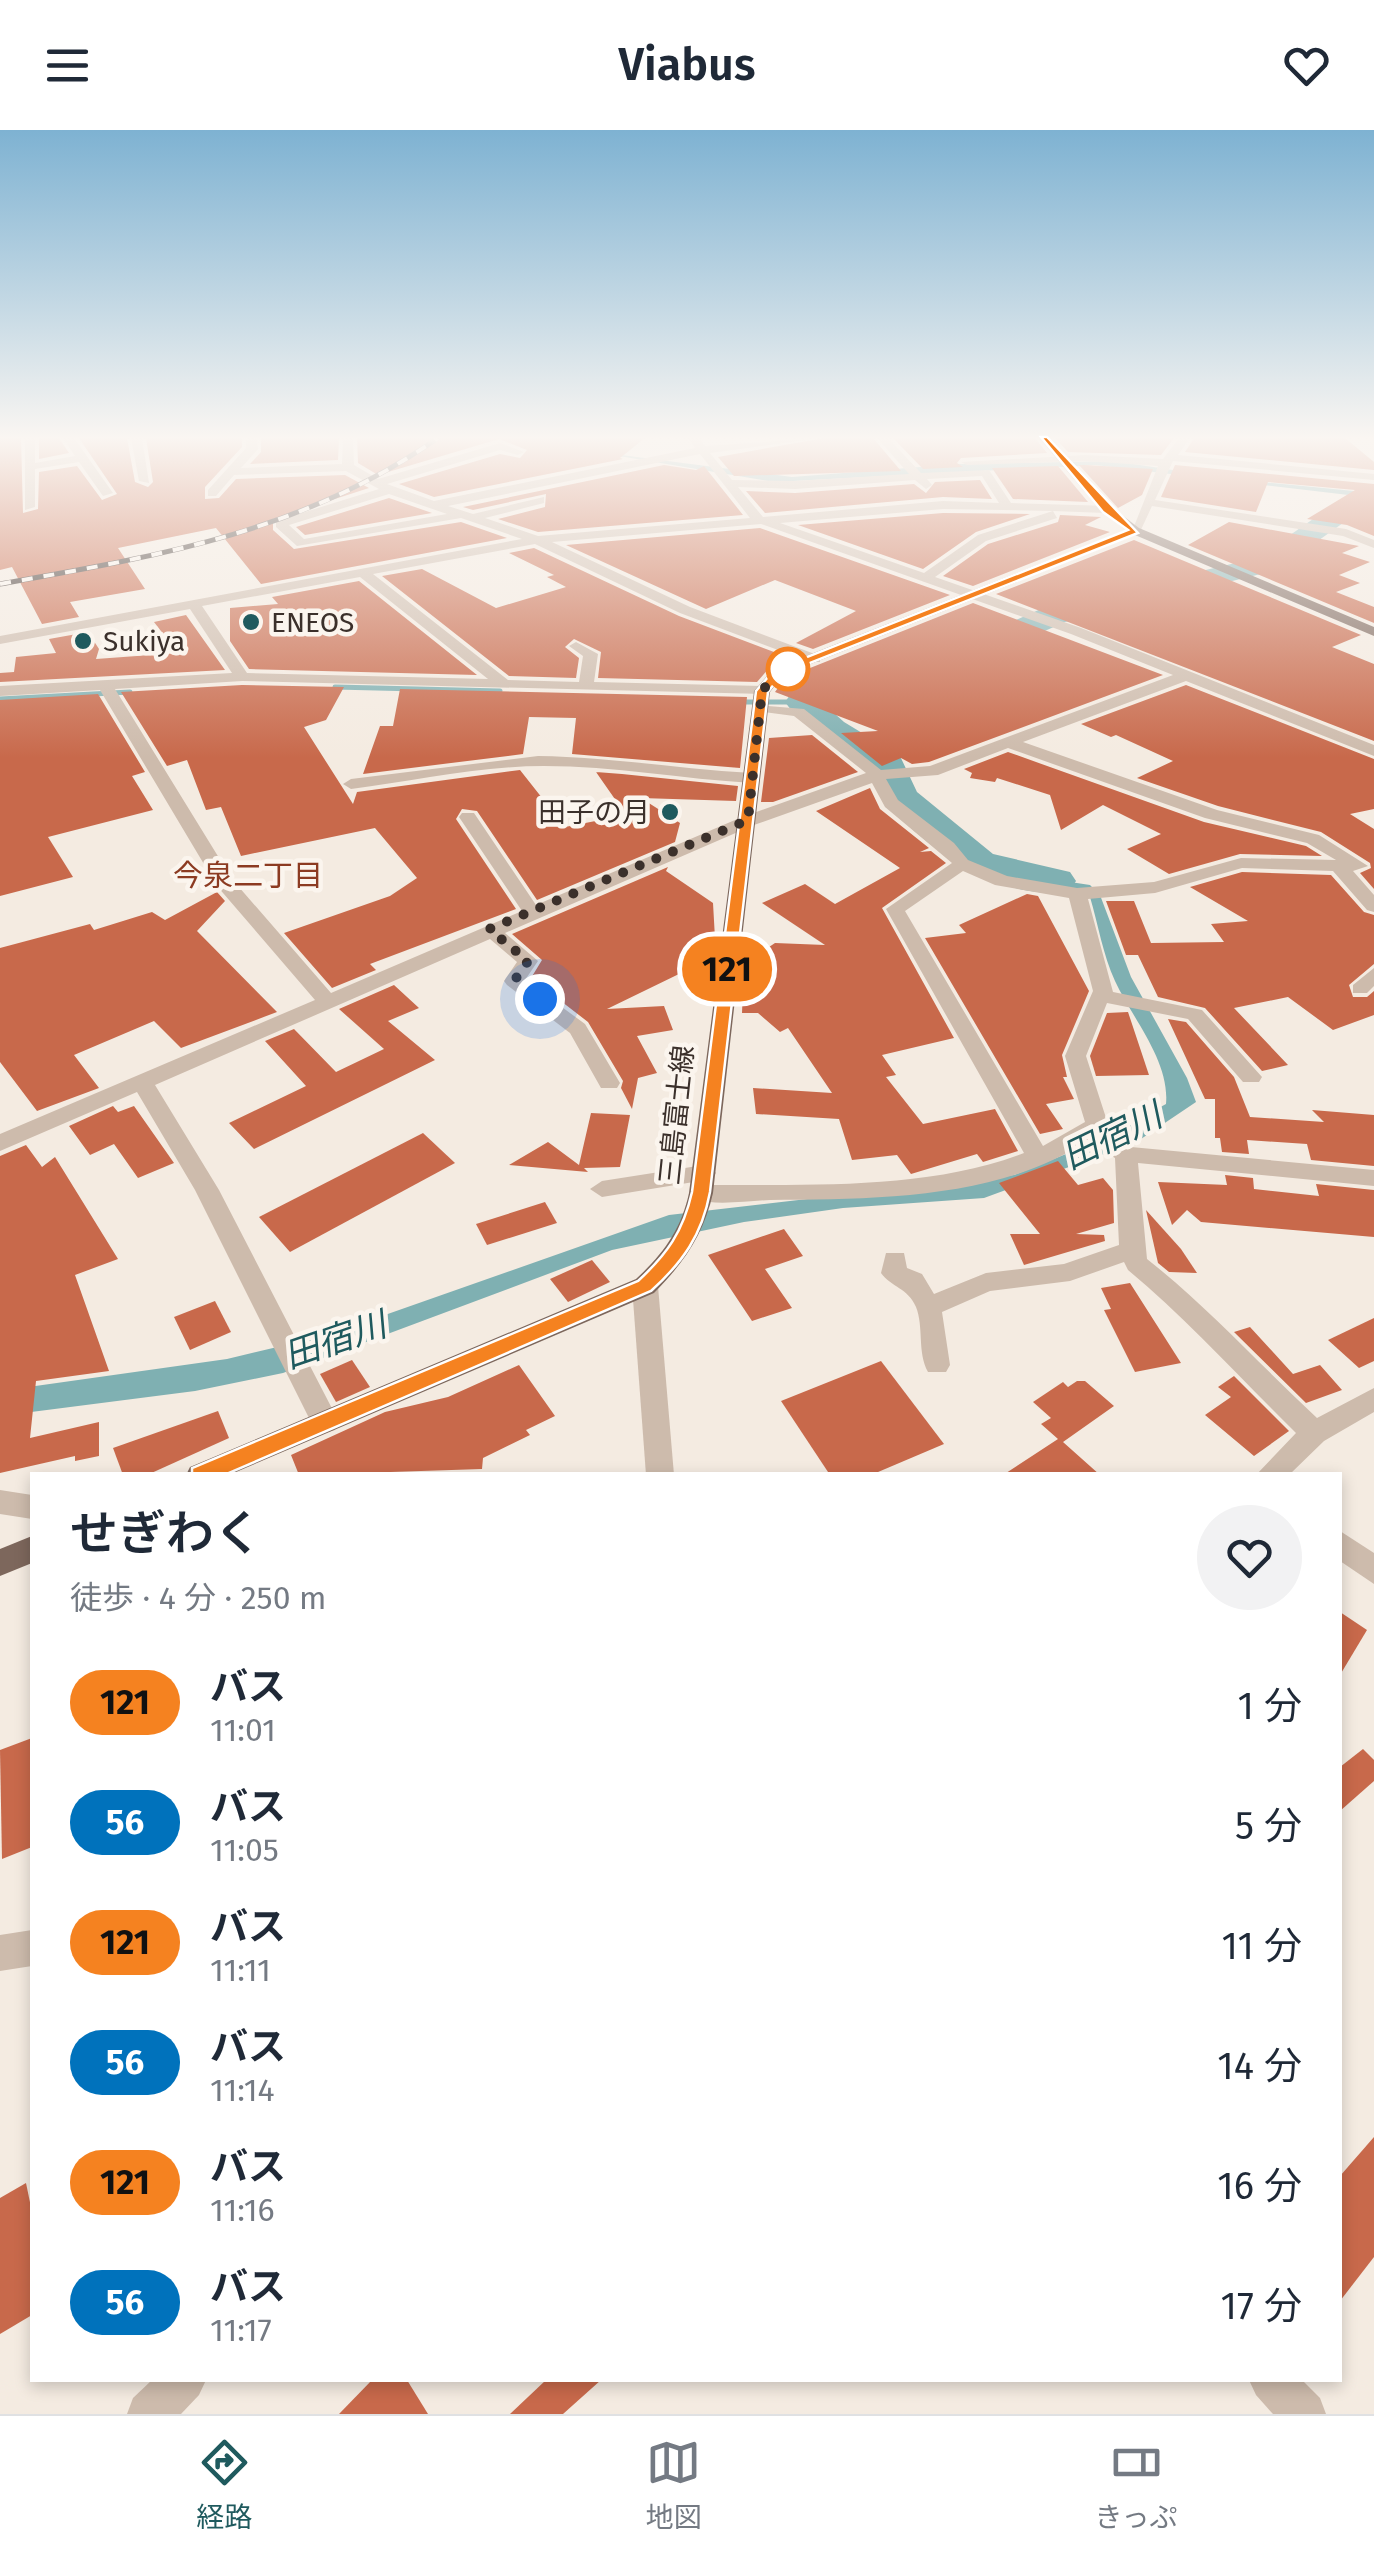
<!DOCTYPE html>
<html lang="ja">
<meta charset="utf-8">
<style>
body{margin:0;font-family:"Fira Sans","Noto Sans JP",sans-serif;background:#f2f2f3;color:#1f2937;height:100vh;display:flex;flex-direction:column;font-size:38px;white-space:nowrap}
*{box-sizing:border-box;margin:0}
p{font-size:32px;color:#747a83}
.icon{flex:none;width:55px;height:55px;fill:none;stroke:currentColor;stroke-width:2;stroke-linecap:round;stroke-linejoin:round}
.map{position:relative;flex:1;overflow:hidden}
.sheet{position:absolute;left:30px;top:1342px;width:1312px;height:910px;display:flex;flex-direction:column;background:#fff;border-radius:0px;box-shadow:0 5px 15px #0003}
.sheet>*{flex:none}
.badge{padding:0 20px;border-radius:32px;font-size:35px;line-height:65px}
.you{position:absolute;width:50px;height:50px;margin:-25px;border:8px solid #fff;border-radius:50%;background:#1a73e8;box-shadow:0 0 0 15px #1a73e833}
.map>.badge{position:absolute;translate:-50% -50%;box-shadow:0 0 0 5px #fff}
.round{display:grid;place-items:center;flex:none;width:105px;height:105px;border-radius:52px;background:#f2f2f3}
.head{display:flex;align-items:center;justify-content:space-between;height:170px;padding:0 40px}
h1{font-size:48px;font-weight:600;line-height:75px}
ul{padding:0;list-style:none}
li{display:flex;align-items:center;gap:30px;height:120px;padding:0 40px}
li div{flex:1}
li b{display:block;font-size:38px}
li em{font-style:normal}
li .badge{min-width:110px;font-weight:700;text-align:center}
header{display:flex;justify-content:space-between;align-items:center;height:130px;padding:0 40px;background:#fff;font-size:45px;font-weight:600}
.menu{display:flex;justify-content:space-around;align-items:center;height:140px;border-top:2px solid #e0e1e3;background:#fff;font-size:28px;color:#747a83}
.menu a{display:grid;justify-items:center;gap:5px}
.menu .selected{color:#1f5a5e}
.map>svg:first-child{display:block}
</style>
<header><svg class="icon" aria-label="menu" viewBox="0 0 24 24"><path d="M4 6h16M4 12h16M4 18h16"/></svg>Viabus<svg class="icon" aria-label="heart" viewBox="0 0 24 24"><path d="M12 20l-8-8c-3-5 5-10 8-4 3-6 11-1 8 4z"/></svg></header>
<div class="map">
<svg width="1374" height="2284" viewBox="0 0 1374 2284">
<rect width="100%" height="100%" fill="#f4ebe1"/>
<g fill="#7fb0b2">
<polygon points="583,320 792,347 959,334 1114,331 1231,349 1374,363 1374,368 1095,335 774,352"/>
<path d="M987 731 1024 745 1090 755 1100 765 1131 847 1187 948 1196 972 1135 1013 984 1068 843 1078 744 1092 612 1120 283 1243 195 1261 0 1286V1261L227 1229 328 1205 669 1085 1014 1045 1098 1011 1166 974C1170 931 1132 888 1115 851 1103 825 1098 794 1090 767L979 734Z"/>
</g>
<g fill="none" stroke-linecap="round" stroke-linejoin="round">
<g stroke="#7fb0b2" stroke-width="5">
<polyline points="335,557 500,561"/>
<polyline points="0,569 130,562"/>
<polyline points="735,572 802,572"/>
</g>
<g fill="#7fb0b2" fill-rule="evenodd">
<polygon points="1374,374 1374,390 1343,393 1277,440 1065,492 973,533 962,536 946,526 951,519 1043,478 1257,428 1326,380"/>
<path d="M802 562 814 565 844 592 900 626 917 662 993 724 1070 742 1076 751 1070 760C1006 775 928 720 887 674 879 664 879 649 870 639 847 613 808 605 785 572L790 565Z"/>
</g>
</g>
<g fill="#c8694b">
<polygon points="0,308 21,308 23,383 38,379 39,342 77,336 102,370 117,364 79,308 127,308 135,352 148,357 153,352 146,308 242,308 242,317 205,357 205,369 219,368 236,349 345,345 369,358 273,389 273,400 294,419 461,392 507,408 261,454 216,398 118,418 145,459 70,472 79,487 42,494 12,437 0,440"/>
<polygon points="39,308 59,308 69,323 39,329"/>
<polygon points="261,308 339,308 338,330 250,334 261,322"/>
<polygon points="357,308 645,308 620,328 623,329 434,367 399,354 500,324 520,328 527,320 499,309 378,345 358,333"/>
<polygon points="824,308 873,308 901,341 734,346 718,327"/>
<polygon points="893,308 1035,308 1047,323 961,328 957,333 963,337 923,339"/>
<polygon points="1055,308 1174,308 1161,325 1068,322"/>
<polygon points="1194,308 1345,308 1374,332 1374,340 1185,322"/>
<polygon points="664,335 696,340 704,336 743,385 538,402 498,389 545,377 546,364 473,380 463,377"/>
<polygon points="1079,335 1085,335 1153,339 1142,365 1118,378"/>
<polygon points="1175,335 1374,354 1374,406 1347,395 1307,389 1355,360 1268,352 1256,382 1161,367"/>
<polygon points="1058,336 1088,372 1013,369 992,338"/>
<polygon points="980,350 992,369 943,367 765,383 746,361 795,363 914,354 926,363 935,352"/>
<polygon points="389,368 432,383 305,405 296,397"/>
<polygon points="943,383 1030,384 976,402 923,439 798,395"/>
<polygon points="1060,385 1101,387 1085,395 1110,402 973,456 943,446 988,414 1058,392"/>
<polygon points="1229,392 1359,416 1342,423 1370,432 1339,445 1360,453 1336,462 1374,477 1374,493 1188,415"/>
<polygon points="760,398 950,465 813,519 796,513 856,481 775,450 706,479 566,415"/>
<polygon points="1134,410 1361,505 1332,517 1374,534 1374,611 996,464"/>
<polygon points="534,418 679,486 790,528 770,537 757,552 598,548 601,522 574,509 565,517 579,528 576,548 509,546 382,446 422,439 496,478 566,457 547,447 554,445 509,423"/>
<polygon points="359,451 477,545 249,539 230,511 230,478 278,474 272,467"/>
<polygon points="973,473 1163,545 929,632 912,634 901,628 882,636 841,603 878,601 775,562 785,548"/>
<polygon points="186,485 225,540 0,552 0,543 14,542 16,527 56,523 49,509 88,502 99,519 96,529 178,523 154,492"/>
<polygon points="242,555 344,557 326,590 304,597 353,674 357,662 520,640 565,697 626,685 596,642 570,640 622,644 738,656 736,671 641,668 680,693 675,712 537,770 477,681 462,679 456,689 516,779 370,834 376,840 332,858 284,803 390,766 417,748 375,698 241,726 221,677 206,680 187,630 167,636 121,562"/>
<polygon points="1186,555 1374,629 1374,679 1350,684 1374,699 1374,759 1360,743 1371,738 1370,733 1321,702 1218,676 1137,648 1173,631 1116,605 1111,607 1081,594"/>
<polygon points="400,559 747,567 740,638 572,624 576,588 529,587 523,624 363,644 380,596 393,596"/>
<polygon points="98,564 145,642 132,646 153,680 48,707 73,747 0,766 0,570"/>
<polygon points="812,605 858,642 773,672 761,672 769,608"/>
<polygon points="1008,622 1204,692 1306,716 1322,726 1240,724 1169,744 1127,719 1161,704 1103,675 1061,700 1050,665 997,648 995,652 970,648 972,643 964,639"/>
<polygon points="870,658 880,679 929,718 920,722 931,721 946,733 882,778 954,908 882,925 896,945 886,947 923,994 995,979 1018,1021 983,1032 977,1024 911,1044 897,1025 852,1030 839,989 756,984 753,958 832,963 788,898 780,902 758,883 742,883 744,834 775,813 825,815 762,773 805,754 835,774 900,738 816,681"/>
<polygon points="668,737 666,741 713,773 716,826 607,879 664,876 673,900 637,906 657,943 638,948 632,979 621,958 623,951 588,892 531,848 542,830 512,804"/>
<polygon points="1242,742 1331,745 1364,782 1374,785 1374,834 1349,855 1353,867 1367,867 1374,861 1374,885 1333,900 1288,867 1234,878 1288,935 1262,941 1205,878 1158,867 1138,825 1126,825 1106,771 1134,771 1151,813 1224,812 1211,794 1248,791 1190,757"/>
<polygon points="217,762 225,771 197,801 277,882 181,918 154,891 74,925 99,958 37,981 0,932 0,818 90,794 94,800 152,782 165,790"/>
<polygon points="1027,764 1038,766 1089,861 1062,925 1067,947 1063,947 1074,969 1046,974 1063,999 1040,1004 925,808 966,803 959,795"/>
<polygon points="394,855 419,878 388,891 435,930 254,1019 229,993 306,956 265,911 294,899 336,942 384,919 339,879"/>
<polygon points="1128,882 1149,945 1096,946 1090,926 1107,883"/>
<polygon points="1168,889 1186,892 1234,947 1250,987 1324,992 1312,980 1374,985 1374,1036 1311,1030 1307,1014 1247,1010 1249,1024 1222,1022 1220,1008 1215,1008 1215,969 1205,969"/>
<polygon points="113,976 118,982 134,976 174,1033 138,1048 114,1014 90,1025 69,996"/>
<polygon points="591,983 630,985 620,1037 584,1038 588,1042 509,1035 548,1012 579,1035"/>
<polygon points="423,1003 455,1033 290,1122 259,1087"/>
<polygon points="26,1015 42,1037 55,1027 118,1129 75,1145 109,1241 36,1251 30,1308 99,1292 99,1326 75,1331 75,1326 0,1343 0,1026"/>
<polygon points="1058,1031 1078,1055 1103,1048 1113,1060 1114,1093 1076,1104 1104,1105 1105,1111 1024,1135 1010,1104 1040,1104 999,1053"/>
<polygon points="1225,1045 1253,1048 1254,1059 1319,1066 1316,1054 1374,1060 1374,1107 1201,1092 1187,1080 1172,1095 1158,1052 1227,1055"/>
<polygon points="545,1072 557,1093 487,1115 476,1094"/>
<polygon points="1146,1080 1181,1119 1197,1143 1169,1142 1158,1133"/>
<polygon points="784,1099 803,1126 765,1139 792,1178 752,1191 708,1125"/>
<polygon points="592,1130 610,1152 568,1172 550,1149"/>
<polygon points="1130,1153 1181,1233 1135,1242 1104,1180 1111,1179 1101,1158"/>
<polygon points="215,1171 231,1202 190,1220 174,1187"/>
<polygon points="1374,1188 1374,1231 1359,1238 1328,1210"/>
<polygon points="1250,1197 1293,1244 1320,1235 1342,1260 1306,1273 1234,1202"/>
<polygon points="352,1230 370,1257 336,1272 320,1244"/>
<polygon points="881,1231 944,1314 871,1345 830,1345 781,1271"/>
<polygon points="519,1235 555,1286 526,1300 530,1305 483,1328 482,1339 299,1345 291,1325 385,1282 448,1267"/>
<polygon points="1234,1246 1289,1301 1254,1326 1205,1285 1231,1267 1218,1257"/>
<polygon points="1077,1251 1085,1251 1114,1276 1063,1312 1100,1345 1003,1345 1058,1309 1041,1294 1051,1288 1033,1272 1063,1252 1068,1257"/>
<polygon points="218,1281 229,1308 147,1345 123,1345 113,1318"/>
<polygon points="1340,1482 1367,1500 1340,1545"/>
<polygon points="32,1608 32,1717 2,1729 0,1620"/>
<polygon points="1363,1619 1374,1630 1374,1651 1340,1681 1340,1637"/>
<polygon points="1374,2007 1374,2127 1340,2171 1340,2046"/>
<polygon points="26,2053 32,2082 32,2185 0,2204 0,2068"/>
<polygon points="372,2250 407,2250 428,2284 339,2284"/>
<polygon points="546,2250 601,2250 563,2284 510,2284"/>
</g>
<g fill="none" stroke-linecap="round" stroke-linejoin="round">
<g fill="#cdbbac" fill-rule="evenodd">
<polygon points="25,308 35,308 35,333 75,326 63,308 74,308 113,363 103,366 79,332 35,339 35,377 25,380"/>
<polygon points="131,308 142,308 149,353 139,351"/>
<path d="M246 308H257L258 319 241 338 342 334 343 308H353L354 335 378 349 500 313 524 322 518 325 500 320 387 354 434 371 695 318 688 308H699L705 316 820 308 710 323 732 350 795 351 909 344 877 308H888L921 343 989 340 1011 373 1110 376 1106 383 1053 381 1057 388 986 411 935 447 1081 498 1374 615V626L1186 551 1023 612 1217 680 1319 705 1368 736 1353 741 1374 765V782L1367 780 1333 741 1242 738 1155 763 1088 769 1113 862 1202 880 1262 947 1259 952H1243L1188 889 1107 873 1086 926 1108 994 1103 1001 1131 1017 1374 1040V1056L1138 1033 1147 1129C1208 1177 1260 1235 1317 1288L1374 1258V1282L1324 1311 1289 1345H1256L1296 1303C1240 1248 1188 1190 1128 1140L1124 1132 1070 1151 990 1161 942 1182 950 1235 946 1242H928C917 1222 924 1197 916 1177 908 1158 891 1157 881 1143L886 1123H904L907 1138 922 1144 934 1164 986 1143 1064 1134 1119 1115 1115 1028 1087 1011C998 1070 873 1069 770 1070 746 1071 716 1076 693 1069L689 1063 693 1057 701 1055C806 1054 925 1061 1024 1023L886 779 952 733 885 677 872 653 754 695 505 803 538 831 525 850 585 894 620 953 617 958H601L570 903 507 855 504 851 517 832 490 809 155 955 219 1060 339 1292 335 1300 325 1303 315 1300 195 1060 137 962 0 1021V1004L315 870 217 756 100 560 0 566V556L232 543 190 479 0 514V506L522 409 461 388 297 416 276 397V391L379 359 346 341 234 345 216 366H208V360L246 318ZM700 324 750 388 538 406 485 388 544 373V367L473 384 448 376ZM982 346 999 373 943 371 763 387 738 357 795 359 915 350 926 359 932 355 927 349ZM389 364 447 384 304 409 289 395ZM943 379 1053 381 978 405 924 443 780 393ZM761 394 1071 504 1173 545 930 636 881 640 804 579 757 575V581L794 586 866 643 742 687 536 775 474 683H462L459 687 522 781 331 863 232 749 115 559 242 551 767 564V558L762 556 594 552 598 524 576 512 569 516 583 526 579 552 508 550 373 444 535 414 680 483 810 532H820V526L690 477 552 412ZM360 447 488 549 247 543 202 476ZM1008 618 1205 688 1307 713 1336 730 1241 728 1154 752 1077 758 1007 746 968 730 954 713 898 670 886 649 938 645ZM963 741 995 755 1069 768 1093 861 1065 926 1085 992 1043 1016 905 781Z"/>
<polygon points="1179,308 1190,308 1178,325 1374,344 1374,350 1173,331 1155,370 1346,399 1374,410 1374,418 1343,406 1152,376 1139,404 1131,404 1158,336 1085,331 967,335 961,332 1085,325 1163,329"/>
<path d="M538 626C610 627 680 639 752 643L760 648 752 653C682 649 614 636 544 636 480 636 414 651 351 659L343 654 351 649Z"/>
<polygon points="1374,838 1374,856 1367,863 1353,863 1353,855"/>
<polygon points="704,1035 712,1037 716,1043 712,1049 602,1067 590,1059 602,1051"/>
<polygon points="645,1147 658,1156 674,1345 646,1345 632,1156"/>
<polygon points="0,1360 32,1365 32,1389 0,1384"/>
<polygon points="1340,1401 1374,1423 1374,1454 1340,1431"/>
<polygon points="32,1800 32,1836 0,1841 0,1805"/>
<polygon points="152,2250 206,2250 199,2265 181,2284 127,2284 133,2268"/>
<polygon points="1249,2250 1302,2250 1320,2268 1326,2284 1273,2284 1256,2265"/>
</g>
<g fill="#7d675c" fill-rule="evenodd">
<path d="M1039 308H1050L1110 376 1139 398 1374 497V506L1135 405 783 545 770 562 713 1063C704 1104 683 1134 654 1163L229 1345H186L190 1337 636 1149C663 1124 681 1100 689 1063L754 561 773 539 1126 400 1102 382Z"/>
<polygon points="32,1406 32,1433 0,1446 0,1419"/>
</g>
<g stroke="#3b302b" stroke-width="5">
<path id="rail" d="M0 454C159 426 303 402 438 308"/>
</g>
<use href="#rail" stroke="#fbf5ee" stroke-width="4" stroke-dasharray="11" stroke-linecap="butt"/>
</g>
<linearGradient id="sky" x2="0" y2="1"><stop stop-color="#7eb2d2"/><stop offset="0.49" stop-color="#faf6f2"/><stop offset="1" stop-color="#faf6f2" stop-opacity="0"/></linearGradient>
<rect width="1374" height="628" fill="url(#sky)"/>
<path fill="#f58220" stroke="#fff" stroke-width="2.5" d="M1041 307H1047L1138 403 782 544 768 562 710 1062C702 1105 683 1132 651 1161L208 1352H192V1338L638 1151C667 1124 683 1102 692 1062L756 561 774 540 1128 400 1103 382Z"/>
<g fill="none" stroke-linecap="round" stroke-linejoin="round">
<polyline stroke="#3b302b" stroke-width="10" stroke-dasharray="0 18" points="540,869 514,851 528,831 489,799 748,690 762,561 778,542 788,539"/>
</g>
<g fill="#1f5a5e" stroke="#fbf5ee" stroke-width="4">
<circle cx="251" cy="492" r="10"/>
<circle cx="83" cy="511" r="10"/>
<circle cx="670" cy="682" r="10"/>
</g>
<circle fill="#fff" stroke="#f58220" stroke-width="5" cx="788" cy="539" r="20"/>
<g text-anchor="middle" stroke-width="9" stroke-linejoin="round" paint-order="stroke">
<g font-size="28" fill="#3b302b" stroke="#fbf5ee" text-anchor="start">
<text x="271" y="502">ENEOS</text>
<text x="103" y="521">Sukiya</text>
<text x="650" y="692" text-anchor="end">田子の月</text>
</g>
<g font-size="28" fill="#3b302b" stroke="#fbf5ee">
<text transform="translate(676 985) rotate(-84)" y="10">三島富士線</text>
</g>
<g font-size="30" fill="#8c3b22" stroke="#fbf5ee">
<text x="248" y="756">今泉二丁目</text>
</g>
<g font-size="35" font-style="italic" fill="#1f5a5e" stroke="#fbf5ee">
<text transform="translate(1112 1006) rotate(-26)" y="12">田宿川</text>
<text transform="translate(335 1210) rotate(-19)" y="12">田宿川</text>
</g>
</g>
</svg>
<div class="you" style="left:540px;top:869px"></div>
<b class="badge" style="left:727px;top:839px;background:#f58220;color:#111">121</b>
<section class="sheet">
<div class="head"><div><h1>せぎわく</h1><p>徒歩 · 4 分 · 250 m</p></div><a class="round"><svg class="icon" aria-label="heart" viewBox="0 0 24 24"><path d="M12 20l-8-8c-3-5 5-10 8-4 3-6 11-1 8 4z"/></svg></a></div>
<ul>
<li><span class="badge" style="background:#f58220;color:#111">121</span><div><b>バス</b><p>11:01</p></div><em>1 分</em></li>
<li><span class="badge" style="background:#0072bc;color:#fff">56</span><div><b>バス</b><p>11:05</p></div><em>5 分</em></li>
<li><span class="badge" style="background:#f58220;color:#111">121</span><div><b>バス</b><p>11:11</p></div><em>11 分</em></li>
<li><span class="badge" style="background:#0072bc;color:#fff">56</span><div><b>バス</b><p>11:14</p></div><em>14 分</em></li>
<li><span class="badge" style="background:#f58220;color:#111">121</span><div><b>バス</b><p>11:16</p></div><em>16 分</em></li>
<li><span class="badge" style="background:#0072bc;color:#fff">56</span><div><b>バス</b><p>11:17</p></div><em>17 分</em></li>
</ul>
</section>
</div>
<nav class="menu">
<a class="selected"><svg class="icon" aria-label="directions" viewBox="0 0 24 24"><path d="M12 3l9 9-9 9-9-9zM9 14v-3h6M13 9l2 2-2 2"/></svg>経路</a>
<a><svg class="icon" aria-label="map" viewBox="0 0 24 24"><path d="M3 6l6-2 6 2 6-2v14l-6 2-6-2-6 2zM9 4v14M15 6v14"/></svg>地図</a>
<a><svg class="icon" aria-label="tickets" viewBox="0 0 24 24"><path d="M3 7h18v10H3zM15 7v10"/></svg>きっぷ</a>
</nav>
